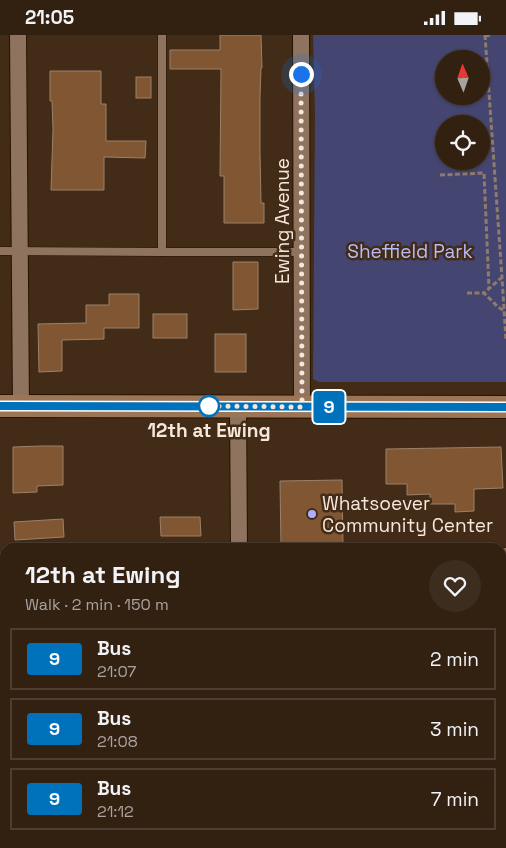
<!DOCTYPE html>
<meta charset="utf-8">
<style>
body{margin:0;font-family:"Space Grotesk",sans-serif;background:#3d2d1f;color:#f1f3f6;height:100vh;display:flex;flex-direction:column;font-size:19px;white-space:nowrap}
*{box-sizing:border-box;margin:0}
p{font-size:16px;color:#a8a39f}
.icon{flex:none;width:28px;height:28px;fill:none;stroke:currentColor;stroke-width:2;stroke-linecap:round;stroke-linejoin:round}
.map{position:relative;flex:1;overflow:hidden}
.panel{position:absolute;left:0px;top:508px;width:506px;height:306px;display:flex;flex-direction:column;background:#322011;border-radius:15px 15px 0 0;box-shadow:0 1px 4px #0004,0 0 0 1px #4d3e31}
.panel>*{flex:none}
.badge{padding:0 10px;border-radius:4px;font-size:18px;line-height:32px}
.needle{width:32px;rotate:358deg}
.tools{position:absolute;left:435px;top:15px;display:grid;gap:10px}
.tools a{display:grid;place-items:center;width:55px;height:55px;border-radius:50%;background:#322011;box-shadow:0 1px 4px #0004,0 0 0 1px #4d3e31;font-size:25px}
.you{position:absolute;width:25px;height:25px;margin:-12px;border:4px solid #fff;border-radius:50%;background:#1a73e8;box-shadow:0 0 0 8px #1a73e833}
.map>.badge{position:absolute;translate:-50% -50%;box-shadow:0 0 0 2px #fff}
.round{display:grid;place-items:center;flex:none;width:52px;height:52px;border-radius:26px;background:#3d2d1f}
.headline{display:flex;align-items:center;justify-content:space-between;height:85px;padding:0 25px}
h1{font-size:24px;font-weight:600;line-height:38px}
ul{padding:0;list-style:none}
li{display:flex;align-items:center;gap:15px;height:62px;margin:0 10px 8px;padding:0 15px;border:2px solid #4d3e31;border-radius:0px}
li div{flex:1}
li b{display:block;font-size:19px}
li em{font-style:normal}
li .badge{min-width:55px;font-weight:700;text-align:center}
.status{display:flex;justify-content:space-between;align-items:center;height:35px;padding:0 25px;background:#322011;direction:ltr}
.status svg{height:14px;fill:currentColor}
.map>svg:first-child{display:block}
</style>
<div class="status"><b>21:05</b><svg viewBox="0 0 49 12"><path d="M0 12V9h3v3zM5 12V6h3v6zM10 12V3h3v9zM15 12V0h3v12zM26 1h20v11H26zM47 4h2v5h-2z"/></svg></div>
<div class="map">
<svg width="506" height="813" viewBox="0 0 506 813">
<rect width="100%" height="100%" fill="#422b17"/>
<path fill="#444571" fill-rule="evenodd" d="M313 0H506V347H319L313 344 315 79ZM444 24H481V61H444ZM444 89H481V126H444Z"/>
<g fill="#815733" stroke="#9c816a">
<polygon points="220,0 261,0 262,33 261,33 260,62 260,117 261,168 264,168 264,188 224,188 224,141 220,141 221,34 170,34 170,15 220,15"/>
<polygon points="50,36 101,36 101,69 106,69 106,106 146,106 145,123 104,122 104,155 51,155 53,94 52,66 50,66"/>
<rect x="136" y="42" width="15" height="21"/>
<polygon points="233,227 258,227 258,274 233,275"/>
<polygon points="109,259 139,259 139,293 104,293 104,304 62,305 62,336 39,337 38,289 86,288 86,270 109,270"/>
<rect x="153" y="279" width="34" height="24"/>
<rect x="215" y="299" width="31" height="38"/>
<polygon points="41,411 63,411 63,450 37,451 37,457 13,458 13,412"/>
<polygon points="501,412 503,453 474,454 474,476 455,477 455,469 430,469 430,459 407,460 407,449 386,449 386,414"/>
<polygon points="342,445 343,512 281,512 280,446"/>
<polygon points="160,482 200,482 201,501 161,501"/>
<polygon points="63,484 64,502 15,505 14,487"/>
</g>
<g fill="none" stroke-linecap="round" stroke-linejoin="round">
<g stroke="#281301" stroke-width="9">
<g id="lane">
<polyline points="162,0 162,217 301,217"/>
<polyline points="0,216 162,217"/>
<polyline points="501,517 506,517"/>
<polyline points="0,521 5,520"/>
<polyline points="501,801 506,801"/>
<polyline points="382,813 384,809"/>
</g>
</g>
<g stroke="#281301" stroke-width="18">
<g id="street">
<polyline points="18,0 21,371"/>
<polyline points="301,0 302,372"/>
<polyline points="238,371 239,512"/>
<polyline points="501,654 506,654"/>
<polyline points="0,656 5,656"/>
<polyline points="236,813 236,809"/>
</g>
</g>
<g stroke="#281301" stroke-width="24">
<polyline id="secondary" points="0,371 506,372"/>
</g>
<g stroke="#8f7b6b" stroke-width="3" stroke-dasharray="5 2.5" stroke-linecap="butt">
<polyline points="485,0 502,243"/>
<polyline points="485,1 490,0"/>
<polyline points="440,140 484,138 489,253"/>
<polyline points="467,258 484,258"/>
<polyline points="503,275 498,272 484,258 500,244 502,243 506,305"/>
</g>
<use href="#lane" stroke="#8e735e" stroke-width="8"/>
<use href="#street" stroke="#8e735e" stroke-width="16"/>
<use href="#secondary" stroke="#9b7556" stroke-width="22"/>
</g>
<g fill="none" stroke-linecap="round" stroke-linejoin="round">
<g stroke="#fff" stroke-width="11">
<polyline id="line" points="0,371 506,372"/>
</g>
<use href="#line" stroke="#0072bc" stroke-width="8"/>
<polyline stroke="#f7e7db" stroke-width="5" stroke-dasharray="0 9" points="209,371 205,371 302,372 301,39"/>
</g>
<circle fill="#fff" stroke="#0072bc" stroke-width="2.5" cx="209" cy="371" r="10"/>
<circle fill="#abaffb" stroke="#422b17" stroke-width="2" cx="312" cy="479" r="5"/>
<g text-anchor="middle" stroke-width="5" stroke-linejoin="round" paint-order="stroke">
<g font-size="19" fill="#f7e7db" stroke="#422b17">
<text transform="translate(282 186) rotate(-90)" y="7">Ewing Avenue</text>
</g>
<g font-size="19" fill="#b8bcf8" stroke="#422b17">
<text x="410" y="223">Sheffield Park</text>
</g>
<g font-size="19" font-weight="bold" fill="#f7e7db" stroke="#422b17">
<text x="209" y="402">12th at Ewing</text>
</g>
<g font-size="19" fill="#f7e7db" stroke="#422b17" text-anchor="start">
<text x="322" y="475">Whatsoever<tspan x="322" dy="22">Community Center</tspan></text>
</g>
</g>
</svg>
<div class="tools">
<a><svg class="needle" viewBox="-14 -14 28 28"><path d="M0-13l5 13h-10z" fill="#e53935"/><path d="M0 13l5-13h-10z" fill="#a8a39f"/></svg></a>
<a><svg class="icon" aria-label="locate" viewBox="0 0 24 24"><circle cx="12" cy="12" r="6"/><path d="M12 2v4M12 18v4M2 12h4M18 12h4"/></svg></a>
</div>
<div class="you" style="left:301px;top:39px"></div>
<b class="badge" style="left:329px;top:372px;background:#0072bc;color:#fff">9</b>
<section class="panel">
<div class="headline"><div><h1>12th at Ewing</h1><p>Walk · 2 min · 150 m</p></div><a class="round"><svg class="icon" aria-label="heart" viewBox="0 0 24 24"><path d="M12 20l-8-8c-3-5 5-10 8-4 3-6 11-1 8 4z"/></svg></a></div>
<ul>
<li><span class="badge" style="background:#0072bc;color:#fff">9</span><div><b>Bus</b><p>21:07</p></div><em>2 min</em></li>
<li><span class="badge" style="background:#0072bc;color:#fff">9</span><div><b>Bus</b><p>21:08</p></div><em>3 min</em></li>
<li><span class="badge" style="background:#0072bc;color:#fff">9</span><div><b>Bus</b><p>21:12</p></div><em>7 min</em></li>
</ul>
</section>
</div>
